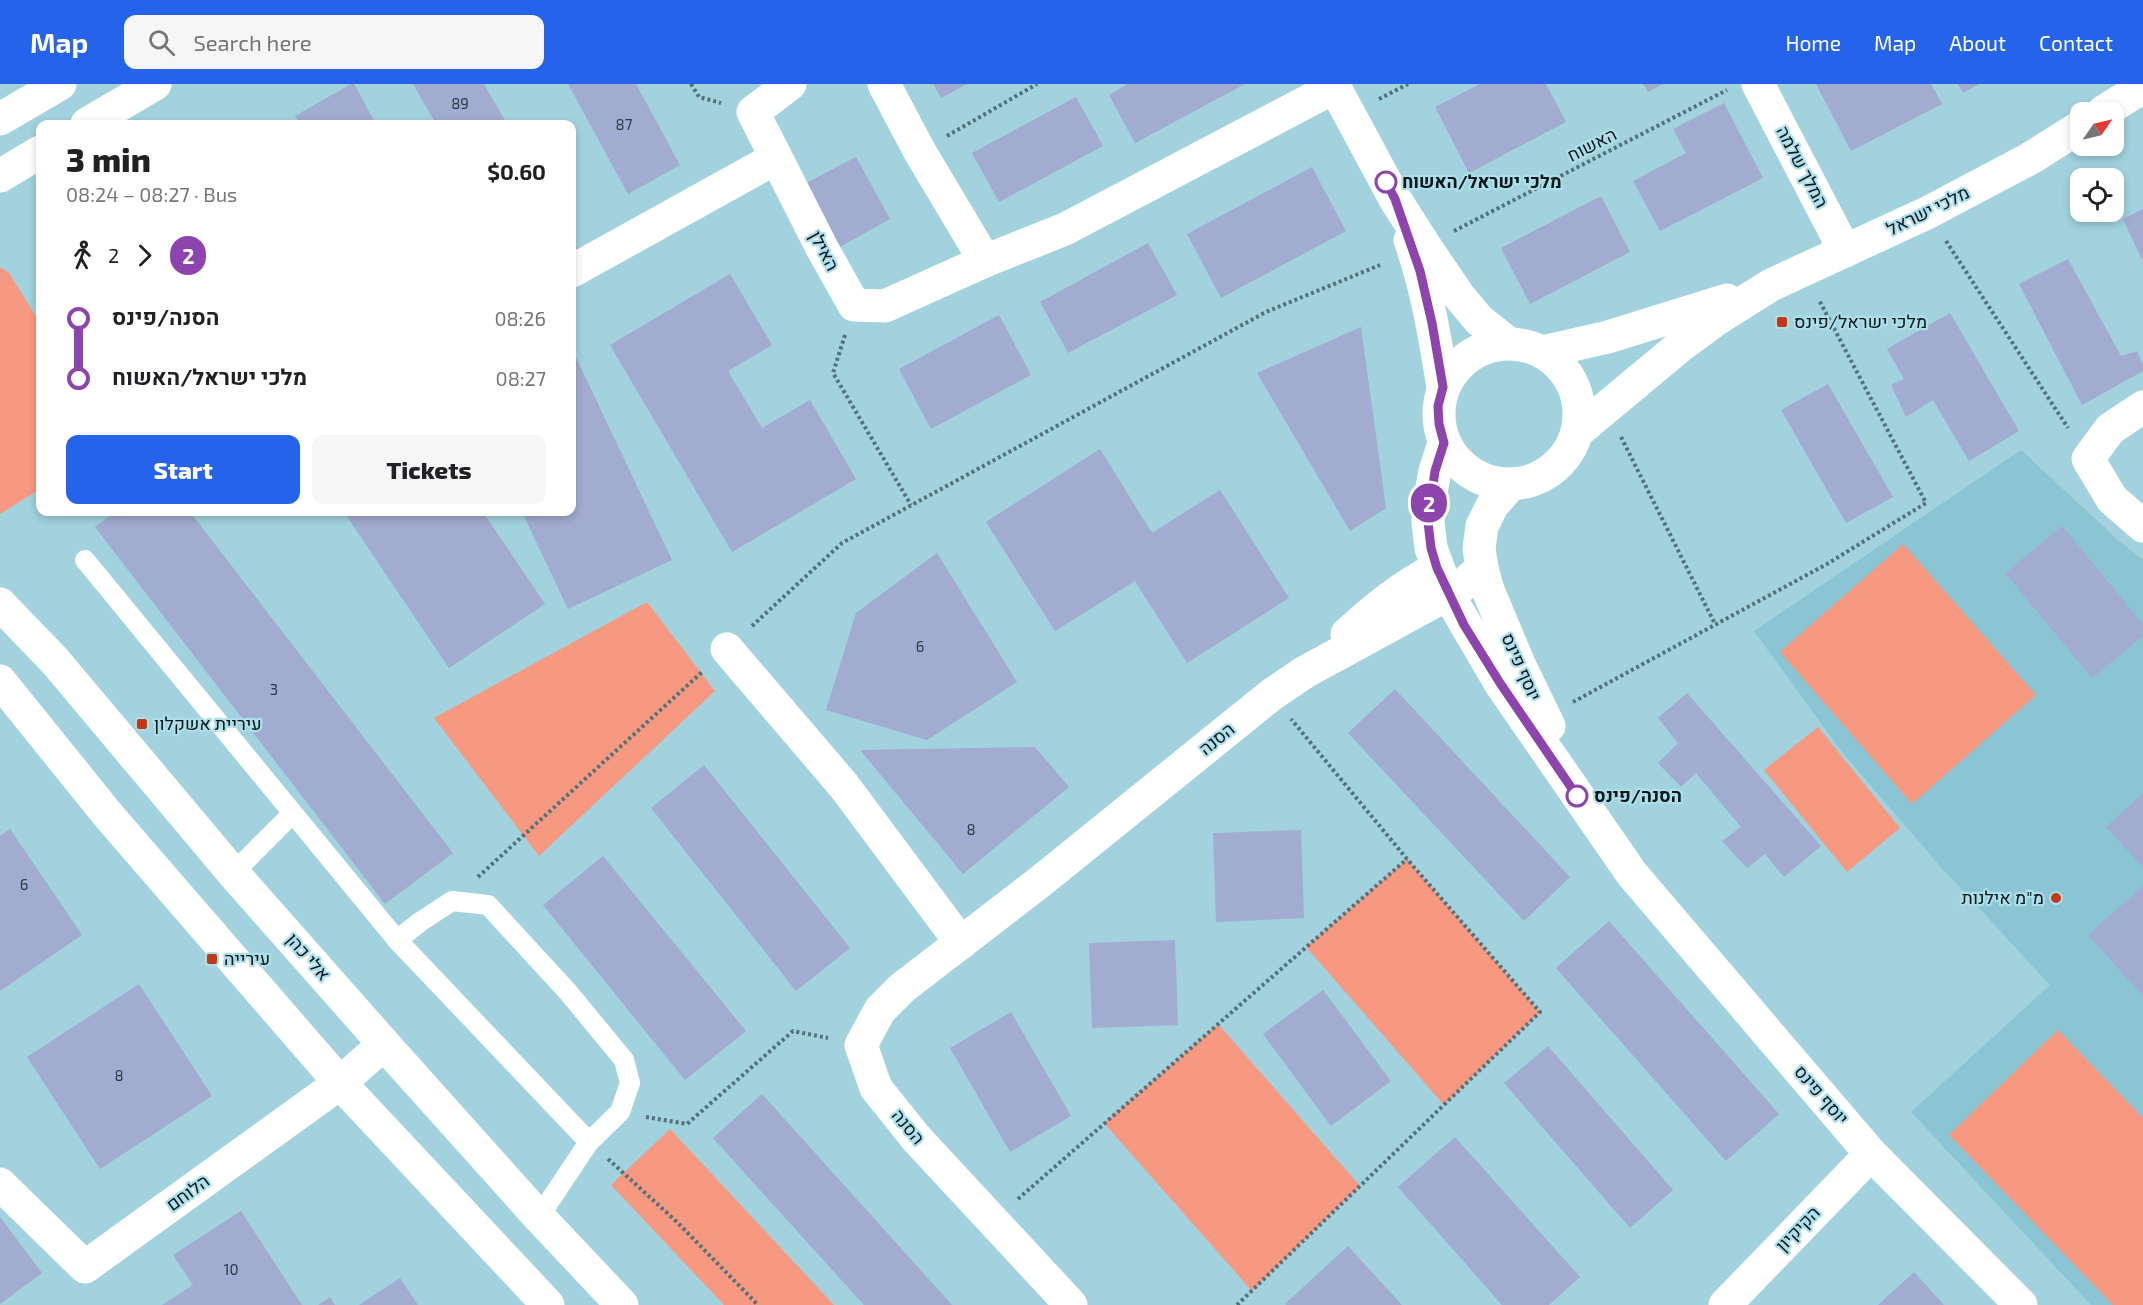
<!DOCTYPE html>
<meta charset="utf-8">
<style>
body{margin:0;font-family:"Exo 2",Heebo,sans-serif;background:#f6f6f6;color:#202124;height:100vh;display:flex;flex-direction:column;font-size:22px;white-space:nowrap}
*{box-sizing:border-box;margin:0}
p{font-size:20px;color:#757577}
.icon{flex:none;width:33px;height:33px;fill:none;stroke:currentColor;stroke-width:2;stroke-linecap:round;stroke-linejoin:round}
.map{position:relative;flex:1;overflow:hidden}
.sheet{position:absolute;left:36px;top:36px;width:540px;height:396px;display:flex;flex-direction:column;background:#fff;border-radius:12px;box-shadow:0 3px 9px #0003}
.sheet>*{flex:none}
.badge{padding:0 12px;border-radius:20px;font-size:21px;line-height:39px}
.needle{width:39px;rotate:56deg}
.fabs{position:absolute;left:2070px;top:18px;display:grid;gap:12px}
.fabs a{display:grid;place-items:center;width:54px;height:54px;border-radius:12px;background:#fff;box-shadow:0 3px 9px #0003;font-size:30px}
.map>.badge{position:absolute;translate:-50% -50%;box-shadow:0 0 0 3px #fff}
.legs{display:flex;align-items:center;gap:9px;height:66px;padding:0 30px;font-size:20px}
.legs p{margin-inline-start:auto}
.head{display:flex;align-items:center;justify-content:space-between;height:102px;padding:0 30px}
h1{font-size:33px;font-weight:800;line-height:45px}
.button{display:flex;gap:12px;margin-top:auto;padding:12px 30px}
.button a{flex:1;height:69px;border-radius:12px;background:#2563eb;color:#fff;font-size:24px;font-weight:800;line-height:69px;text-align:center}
.button a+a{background:#f6f6f6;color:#202124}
ul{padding:0 30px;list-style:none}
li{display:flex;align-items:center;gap:21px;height:60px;font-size:22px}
li i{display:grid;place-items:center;width:9px;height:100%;margin:0 8px;background:currentColor}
li i::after{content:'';width:15px;height:15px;margin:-8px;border:4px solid;border-radius:50%;background:#fff}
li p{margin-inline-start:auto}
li:first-child i{background:linear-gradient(#0000 50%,currentColor 0)}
li:last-child i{background:linear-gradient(currentColor 50%,#0000 0)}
header{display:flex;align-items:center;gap:36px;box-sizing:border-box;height:84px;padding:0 30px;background:#2563eb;color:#fff}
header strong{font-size:28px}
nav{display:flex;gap:33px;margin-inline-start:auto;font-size:21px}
.search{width:420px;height:54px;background:#f6f6f6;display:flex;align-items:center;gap:15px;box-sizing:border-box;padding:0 21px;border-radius:12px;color:#757577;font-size:22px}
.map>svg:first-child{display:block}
</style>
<header>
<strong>Map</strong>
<div class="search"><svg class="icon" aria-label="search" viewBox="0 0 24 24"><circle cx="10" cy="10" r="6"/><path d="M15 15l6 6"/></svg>Search here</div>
<nav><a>Home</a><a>Map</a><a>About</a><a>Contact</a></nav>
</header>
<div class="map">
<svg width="2143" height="1221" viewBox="0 0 2143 1221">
<rect width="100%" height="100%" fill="#a1d2de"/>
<polygon fill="#8bc5d4" points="2021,366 2118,456 2143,476 2143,1221 2091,1221 1911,1028 2050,901 1939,781 1842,668 1754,547"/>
<g fill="#f79881">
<polygon points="0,183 9,189 40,239 40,405 0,430"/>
<polygon points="1903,460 2036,611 1912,720 1780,568"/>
<polygon points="647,518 715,607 539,772 434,634"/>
<polygon points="1818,643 1900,744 1847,788 1764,686"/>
<polygon points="1407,775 1540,928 1444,1021 1306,863"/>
<polygon points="1218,940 1360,1102 1252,1207 1104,1039"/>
<polygon points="2058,946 2143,1034 2143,1221 2113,1221 1949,1051"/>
<polygon points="670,1045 834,1221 724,1221 611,1101"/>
</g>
<g fill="#a2abd0">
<polygon points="351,0 354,0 376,40 300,40 295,32"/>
<polygon points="413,0 484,0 507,40 436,40"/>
<polygon points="568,0 636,0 680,81 628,110"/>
<polygon points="933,0 967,0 941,14"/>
<polygon points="1128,0 1245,0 1135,59 1109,11"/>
<polygon points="1480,0 1546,0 1566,38 1469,89 1435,23"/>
<polygon points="1643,0 1663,0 1648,8"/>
<polygon points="1816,0 1931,0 1942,20 1851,67"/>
<polygon points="1958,0 1979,0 1963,9"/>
<polygon points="1076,13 1103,62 999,118 972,69"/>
<polygon points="1724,19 1763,94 1660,147 1633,97 1686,69 1673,45"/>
<polygon points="856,73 890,135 838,164 804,100"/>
<polygon points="1312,83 1346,147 1221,214 1187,150"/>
<polygon points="1601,112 1630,168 1530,220 1501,164"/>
<polygon points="2143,125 2143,178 2123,135"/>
<polygon points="1148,159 1177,211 1068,269 1040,218"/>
<polygon points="2068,175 2121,272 2137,267 2143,281 2143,287 2082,321 2019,200"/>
<polygon points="730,190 772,261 728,287 762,344 810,316 856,395 732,468 610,261"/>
<polygon points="1950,229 2019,347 1969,377 1933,316 1906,333 1891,301 1904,295 1887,265"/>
<polygon points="999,231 1031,291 931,345 899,285"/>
<polygon points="1361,243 1386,424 1350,447 1257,289"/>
<polygon points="572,265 672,476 568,525 522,428 572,428"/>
<polygon points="1828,300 1893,413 1846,439 1781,326"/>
<polygon points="1100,365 1152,449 1220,406 1289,514 1187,579 1135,497 1055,547 986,438"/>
<polygon points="115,428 190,428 453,769 385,820 95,443"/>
<polygon points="344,428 483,428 545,520 449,584"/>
<polygon points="2062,442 2143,540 2143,552 2092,594 2005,489"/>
<polygon points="937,469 1017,598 927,656 826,626 856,529"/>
<polygon points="1395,605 1570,793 1524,837 1348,649"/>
<polygon points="1687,609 1821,762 1784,793 1765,770 1747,784 1722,757 1741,743 1696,689 1681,703 1658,679 1678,659 1658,634"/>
<polygon points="1035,663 1069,703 963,790 860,666"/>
<polygon points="704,681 850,864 796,907 651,724"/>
<polygon points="2143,709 2143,783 2106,743"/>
<polygon points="10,745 82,851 0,907 0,752"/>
<polygon points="1301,746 1304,834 1216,838 1213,749"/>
<polygon points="603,772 746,947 685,996 543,821"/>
<polygon points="2143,802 2143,912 2088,851"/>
<polygon points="1609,837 1779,1030 1726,1077 1556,884"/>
<polygon points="1175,856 1178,941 1092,944 1089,859"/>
<polygon points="139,900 212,1012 100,1085 27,973"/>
<polygon points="1323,906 1391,997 1331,1042 1263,950"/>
<polygon points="1011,928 1071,1032 1010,1068 950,964"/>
<polygon points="1548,962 1673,1106 1630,1144 1504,999"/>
<polygon points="762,1010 952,1221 864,1221 713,1054"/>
<polygon points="1455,1053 1580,1193 1549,1221 1502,1221 1398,1103"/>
<polygon points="241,1127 302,1221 162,1221 193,1201 173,1171"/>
<polygon points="0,1133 42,1189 0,1220"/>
<polygon points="1348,1162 1402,1221 1287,1221 1285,1220"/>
<polygon points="1914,1188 1944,1221 1878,1221"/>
<polygon points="400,1194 418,1221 359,1221"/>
<polygon points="330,1213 335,1221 318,1221"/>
</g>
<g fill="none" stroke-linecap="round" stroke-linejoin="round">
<g stroke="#51727a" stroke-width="4" stroke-dasharray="3 3" stroke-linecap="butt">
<polyline points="691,0 699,13 721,19"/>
<polyline points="1379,15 1408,0"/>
<polyline points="947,52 1037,0"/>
<polyline points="1454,147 1727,6"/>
<polyline points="1946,157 2068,344"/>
<polyline points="845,251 833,289 911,421"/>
<polyline points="1621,353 1715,540"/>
<polyline points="752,542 842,459 1266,228 1380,181"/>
<polyline points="1573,618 1827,480 1926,419 1819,216"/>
<polyline points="478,793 702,588"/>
<polyline points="646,1033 687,1040 793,947 828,954"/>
<polyline points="608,1075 677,1138 758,1221"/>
<polyline points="1018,1115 1407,775"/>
<polyline points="1237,1221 1540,928 1407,775 1291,635"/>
</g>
<g stroke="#fff" stroke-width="20">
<polyline points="85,476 397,856 589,1058"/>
<polyline points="233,789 292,730"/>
<polyline points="397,856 420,838 452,817 488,821 568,908 624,976 630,999 620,1028 589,1058 539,1133"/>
</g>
<g stroke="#fff" stroke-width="33">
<polyline points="790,0 753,28 822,164 854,221 885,222 985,177 1065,145 1335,3"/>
<polyline points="884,0 920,68 985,177"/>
<polyline points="1333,0 1395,115 1425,162 1459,212 1479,236 1508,259"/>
<polyline points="1758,0 1845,167"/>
<polyline points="2103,28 2143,3"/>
<path d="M1410 156C1427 204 1435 254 1443 303"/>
<polyline points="572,187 776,74"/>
<circle cx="1509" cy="330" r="70"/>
<polyline points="1542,268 1608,253 1727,216"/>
<polyline points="2143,323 2110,345 2088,375 2112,415 2143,442"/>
<polyline points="1577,348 1679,263 1717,235 1771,201 1927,129 2031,74 2080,43"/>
<polyline points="1444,359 1435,387 1429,420 1428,438 1431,464 1448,510 1500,599 1632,790 1871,1070 2021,1221"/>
<polyline points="1510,401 1492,422 1482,442 1479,465 1482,484 1488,506 1519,580 1549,642"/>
<path d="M1347 550C1378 522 1400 504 1437 484"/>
<polyline points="727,565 844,702 961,859"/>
<polyline points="0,1100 85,1183 340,999 384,960"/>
<polyline points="1071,1221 916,1054 876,1004 861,961 880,926 902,904 1041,797 1271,611 1305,588 1448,510 1463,501 1482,484"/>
<polyline points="1725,1221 1871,1070"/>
</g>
<g stroke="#fff" stroke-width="33">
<polyline points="0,35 60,0"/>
<polyline points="87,40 155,0"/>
<polyline points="0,92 40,68"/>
<polyline points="0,520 55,577 233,789 384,960 539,1133 622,1221"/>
<polyline points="0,597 108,731 340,999 548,1221"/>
</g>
</g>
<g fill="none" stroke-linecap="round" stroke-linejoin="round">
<g stroke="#fff" stroke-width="14">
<polyline id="line-1" points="1386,98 1395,115 1420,187 1432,239 1443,303 1438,322 1439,340 1444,359 1435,387 1428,438 1431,464 1437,484 1464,541 1500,599 1577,712"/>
</g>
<use href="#line-1" stroke="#8e44ad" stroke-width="9"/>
</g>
<g fill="#fff" stroke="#8e44ad" stroke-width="3">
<circle cx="1386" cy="98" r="10"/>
<circle cx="1577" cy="712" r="10"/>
</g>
<g fill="#c33915" stroke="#addfeb" stroke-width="2">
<rect x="1776" y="232" width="12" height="12" rx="3"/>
<rect x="136" y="634" width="12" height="12" rx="3"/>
<circle cx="2056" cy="814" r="6"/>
<rect x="206" y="869" width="12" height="12" rx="3"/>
</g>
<g text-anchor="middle" stroke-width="4.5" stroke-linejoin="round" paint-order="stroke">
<g font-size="15" fill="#2b3a47">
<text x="460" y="25">89</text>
<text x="624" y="46">87</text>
<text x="920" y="568">6</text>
<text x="274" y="611">3</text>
<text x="971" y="751">8</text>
<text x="24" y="806">6</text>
<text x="119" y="997">8</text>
<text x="231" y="1191">10</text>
</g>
<g font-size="18" fill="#031519" stroke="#addfeb">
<text transform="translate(1592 61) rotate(-27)" y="6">האשוח</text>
<text transform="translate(1802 83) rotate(62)" y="6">המלך שלמה</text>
<text transform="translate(1928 127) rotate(-26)" y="6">מלכי ישראל</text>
<text transform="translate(824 167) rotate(62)" y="6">האילן</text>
<text transform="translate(1521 583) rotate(66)" y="6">יוסף פינס</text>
<text transform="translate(1217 655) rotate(-39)" y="6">הסנה</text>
<text transform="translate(308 873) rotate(49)" y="6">אלי כהן</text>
<text transform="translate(1821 1011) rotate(49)" y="6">יוסף פינס</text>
<text transform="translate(908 1043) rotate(50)" y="6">הסנה</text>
<text transform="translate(188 1109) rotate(-36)" y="6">הלוחם</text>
<text transform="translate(1798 1145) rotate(-46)" y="6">הקיקיון</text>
</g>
<g font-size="18" font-weight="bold" fill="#031519" stroke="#addfeb" text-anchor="start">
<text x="1402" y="104">מלכי ישראל/האשוח</text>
<text x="1594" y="718">הסנה/פינס</text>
</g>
<g font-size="18" fill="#031519" stroke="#addfeb" text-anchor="start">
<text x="1794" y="244">מלכי ישראל/פינס</text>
<text x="154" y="646">עיריית אשקלון</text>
<text x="2044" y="820" text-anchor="end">מ"מ אילנות</text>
<text x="224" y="881">עירייה</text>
</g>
</g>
</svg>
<div class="fabs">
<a><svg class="needle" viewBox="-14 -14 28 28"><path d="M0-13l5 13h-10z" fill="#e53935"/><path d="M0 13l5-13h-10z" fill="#757577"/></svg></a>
<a><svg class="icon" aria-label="locate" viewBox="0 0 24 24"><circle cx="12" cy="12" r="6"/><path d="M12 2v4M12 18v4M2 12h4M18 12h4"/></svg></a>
</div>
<b class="badge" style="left:1429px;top:419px;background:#8e44ad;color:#fff">2</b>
<section class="sheet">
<div class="head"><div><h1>3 min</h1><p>08:24 – 08:27 · Bus</p></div><b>$0.60</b></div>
<div class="legs"><svg class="icon" aria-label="walk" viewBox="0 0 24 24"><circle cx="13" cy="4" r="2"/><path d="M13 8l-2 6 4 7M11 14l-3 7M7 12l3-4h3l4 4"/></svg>2<svg class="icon" aria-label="forward" viewBox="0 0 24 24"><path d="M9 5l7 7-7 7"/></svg><b class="badge" style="background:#8e44ad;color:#fff">2</b></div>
<ul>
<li><i style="color:#8e44ad"></i><b>הסנה/פינס</b><p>08:26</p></li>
<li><i style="color:#8e44ad"></i><b>מלכי ישראל/האשוח</b><p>08:27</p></li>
</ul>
<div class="button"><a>Start</a><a>Tickets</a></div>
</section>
</div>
